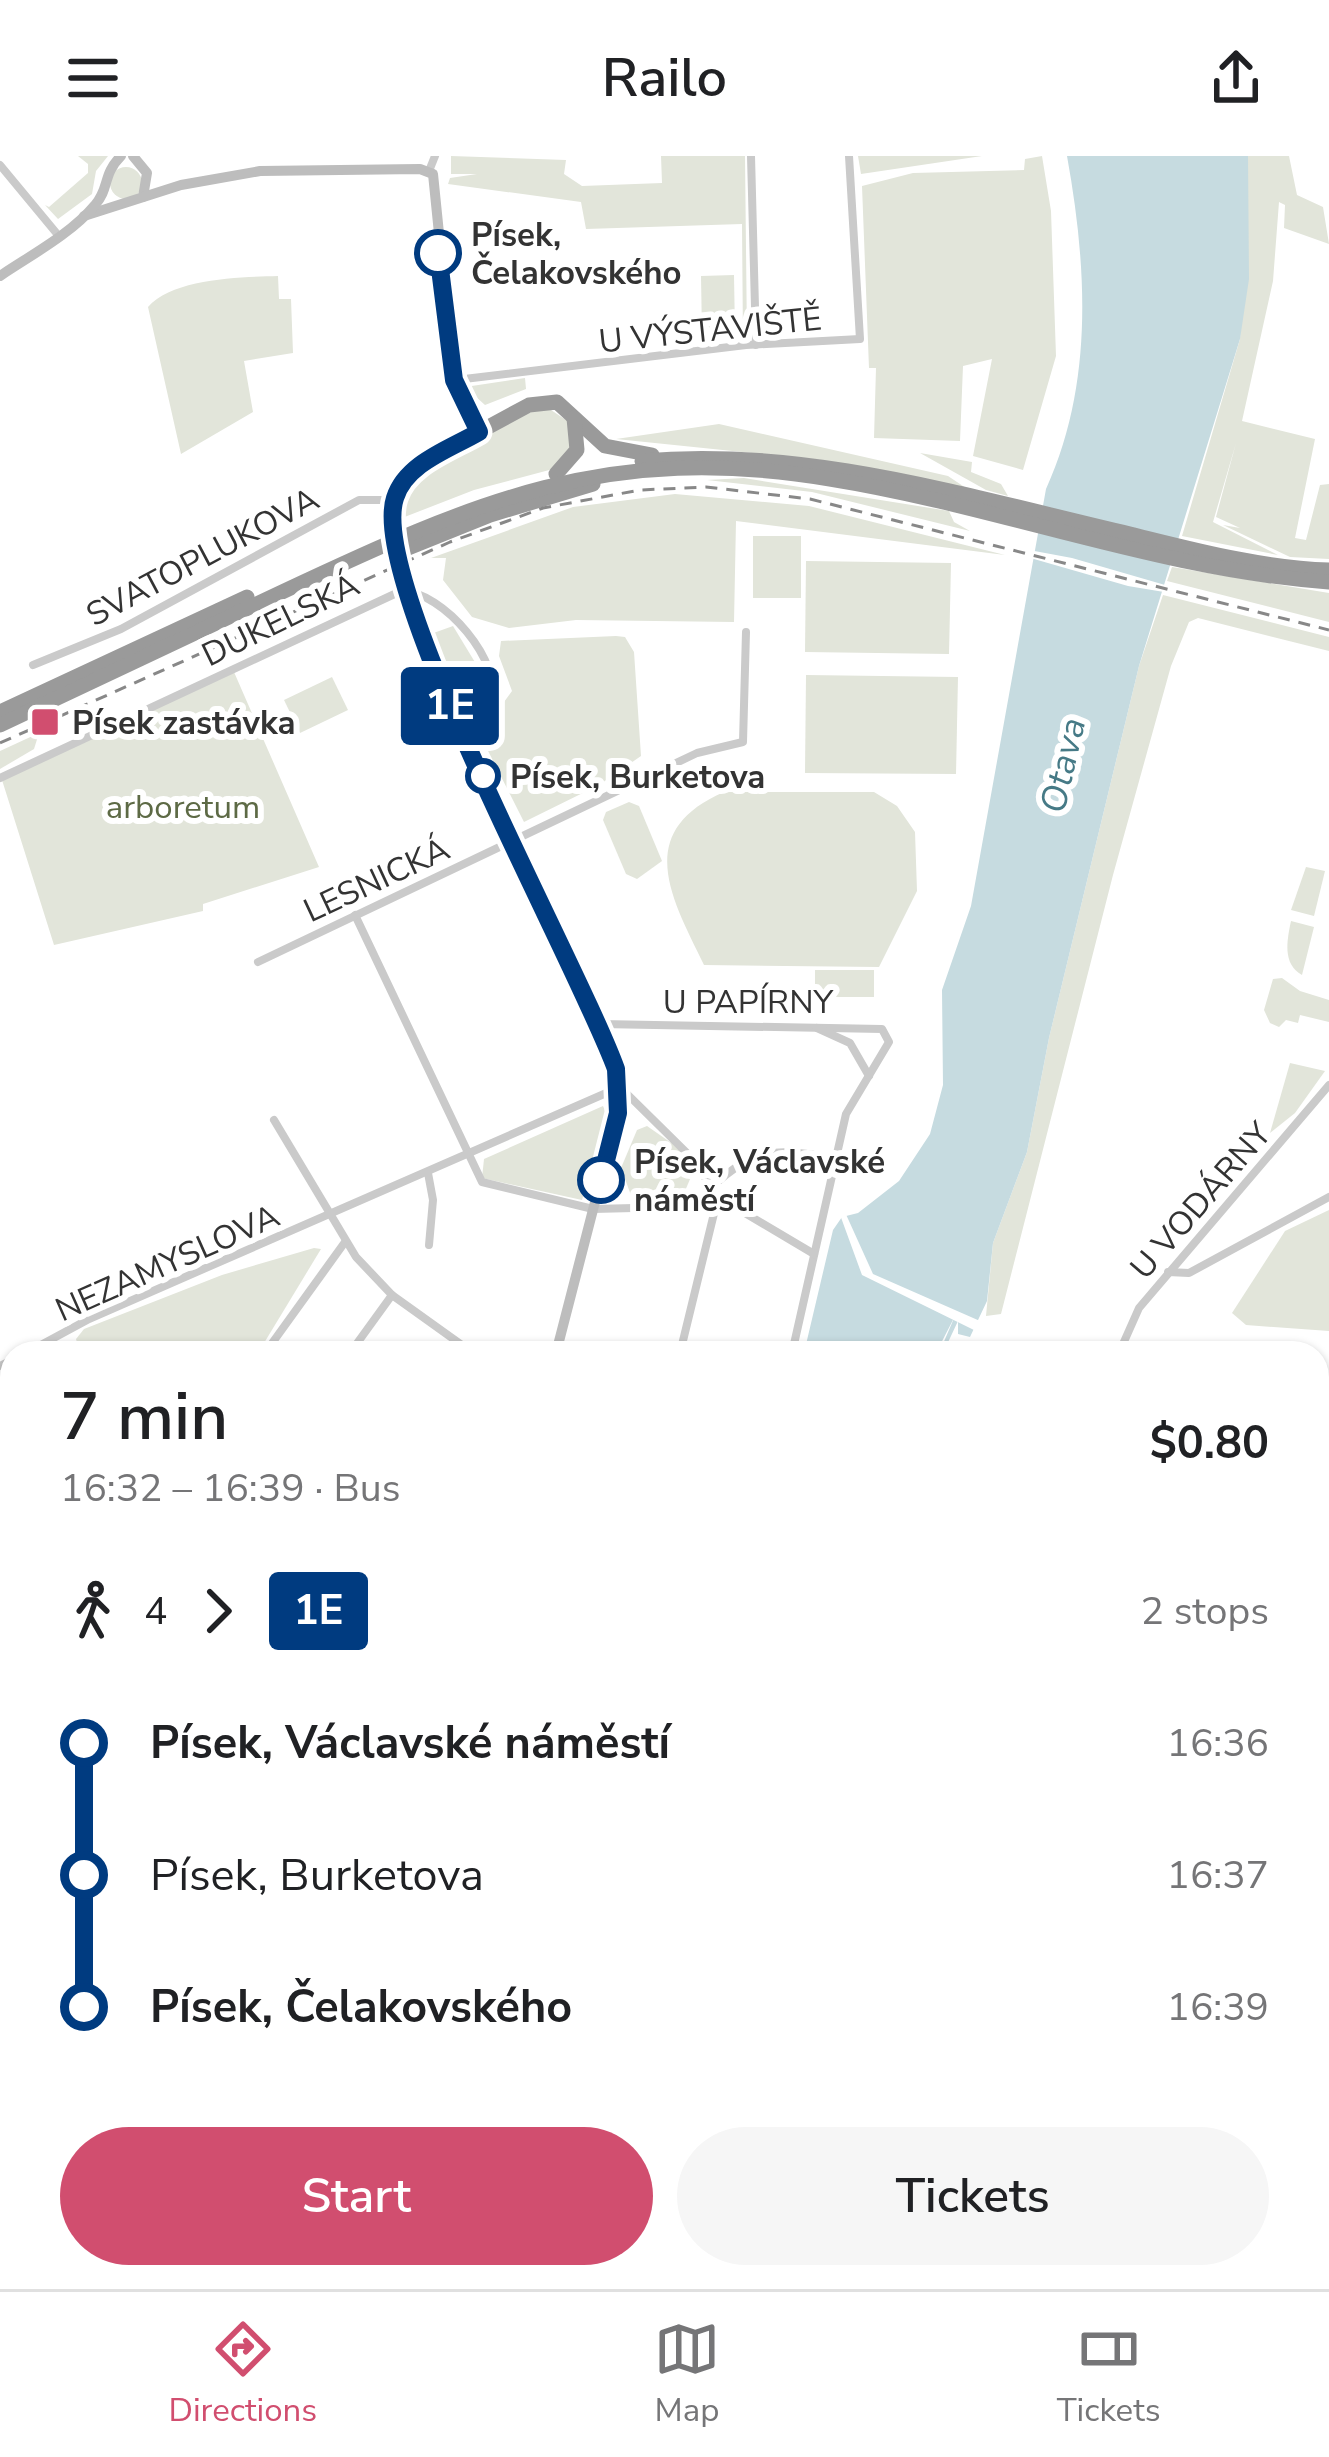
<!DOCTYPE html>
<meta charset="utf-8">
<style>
body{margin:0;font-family:"Nunito Sans",sans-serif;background:#f6f6f6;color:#202124;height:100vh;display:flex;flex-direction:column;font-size:45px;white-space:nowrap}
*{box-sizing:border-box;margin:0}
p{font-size:39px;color:#757577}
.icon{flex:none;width:66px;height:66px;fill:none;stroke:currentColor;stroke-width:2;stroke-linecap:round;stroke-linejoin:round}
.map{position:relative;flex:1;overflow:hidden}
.details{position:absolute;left:0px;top:1185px;width:1329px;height:948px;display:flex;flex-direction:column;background:#fff;border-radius:36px 36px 0 0;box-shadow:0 3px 9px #0004}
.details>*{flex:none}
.badge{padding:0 24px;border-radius:9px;font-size:42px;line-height:78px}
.map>.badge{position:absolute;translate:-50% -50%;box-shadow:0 0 0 6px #fff}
.legs{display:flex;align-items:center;gap:18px;height:132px;padding:0 60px;font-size:39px}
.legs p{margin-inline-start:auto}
.overview{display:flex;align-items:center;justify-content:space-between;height:204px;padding:0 60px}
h1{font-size:66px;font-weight:600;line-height:90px}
.primary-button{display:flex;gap:24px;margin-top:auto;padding:24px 60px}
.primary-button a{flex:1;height:138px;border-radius:72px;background:#d14e6f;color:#fff;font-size:48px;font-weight:600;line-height:138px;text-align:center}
.primary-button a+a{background:#f6f6f6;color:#202124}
ul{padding:0 60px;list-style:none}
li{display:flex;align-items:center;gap:42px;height:132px;font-size:45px}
li i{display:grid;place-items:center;width:18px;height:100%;margin:0 15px;background:currentColor}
li i::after{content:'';width:30px;height:30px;margin:-15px;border:9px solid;border-radius:50%;background:#fff}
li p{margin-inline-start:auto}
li:first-child i{background:linear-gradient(#0000 50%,currentColor 0)}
li:last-child i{background:linear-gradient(currentColor 50%,#0000 0)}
header{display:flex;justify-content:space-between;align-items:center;height:156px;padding:0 60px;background:#fff;font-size:54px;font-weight:600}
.menu{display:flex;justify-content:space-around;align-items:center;height:168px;border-top:3px solid #e0e0e0;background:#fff;font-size:33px;color:#757577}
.menu a{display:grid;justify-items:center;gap:6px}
.menu .current{color:#d14e6f}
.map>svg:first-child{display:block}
</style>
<header><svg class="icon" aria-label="menu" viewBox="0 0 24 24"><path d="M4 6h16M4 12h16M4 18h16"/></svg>Railo<svg class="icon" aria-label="share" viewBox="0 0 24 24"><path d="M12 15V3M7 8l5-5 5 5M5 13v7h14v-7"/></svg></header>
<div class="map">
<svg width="1329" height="2133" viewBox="0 0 1329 2133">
<rect width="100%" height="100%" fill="#fff"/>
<g fill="#e2e5da">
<polygon points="78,0 108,0 96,15 92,38 58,63 45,49 49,51 88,17 88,8"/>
<polygon points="451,0 566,4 564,18 582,30 662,27 661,0 745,0 747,183 743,187 742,68 586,73 581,46 448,28 450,22 477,18 451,18"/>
<polygon points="858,0 982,0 861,18"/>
<polygon points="1042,0 1051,55 1056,200 1023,314 973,300 992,203 963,210 960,285 874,282 876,212 869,212 862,30 913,17 1024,14 1025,3"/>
<polygon points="1248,0 1289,0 1297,39 1323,51 1329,88 1284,72 1285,49 1279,46 1273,125 1242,265 1315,283 1295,382 1306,384 1320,329 1329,328 1329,403 1290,401 1223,369 1240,372 1216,361 1236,287 1213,366 1278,399 1182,380 1240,183"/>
<circle cx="126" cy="27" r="16"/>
<polygon points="734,119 735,178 702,179 701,120"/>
<path d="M278 120 279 143H291L293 197 244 205 253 256 181 298 148 151C173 122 242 121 278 120Z"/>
<polygon points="525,222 526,233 485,249 465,231"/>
<polygon points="548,252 569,266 572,289 553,313 474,334 402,362 404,337 416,322 519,259"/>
<polygon points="719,268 948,320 969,334 821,304 616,283"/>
<polygon points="920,297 972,306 971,316 1001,328 1008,340 986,334"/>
<polygon points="744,322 949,355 954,366 970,375 812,336 707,324"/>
<polygon points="675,338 809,350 1005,399 736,365 734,466 576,464 509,472 472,461 443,424 446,402 431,402 573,351"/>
<rect x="753" y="380" width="48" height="62"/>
<polygon points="806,405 951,407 949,498 805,496"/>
<polygon points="1172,411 1329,437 1329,466 1167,425"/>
<polygon points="1163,439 1329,481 1329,495 1198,462 1189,466 1171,510 1113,719 1001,1158 986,1160 993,1087 1027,996 1049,882 1139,510"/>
<polygon points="453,470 490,531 488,542 473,555 459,553 428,479"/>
<polygon points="616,480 625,481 634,496 641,600 599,629 524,666 480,579 512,535 499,500 501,485"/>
<polygon points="234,516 319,711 203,748 203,755 54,789 2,624"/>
<polygon points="806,519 958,521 956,618 805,617"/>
<polygon points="332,521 348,554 300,577 284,544"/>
<polygon points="39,577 34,593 0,613 0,595"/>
<path d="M724 636H874L897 650 915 676 917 735 879 811 704 809C672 743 632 676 724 636Z"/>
<polygon points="629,646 639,650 662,705 637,723 626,718 603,664 606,656"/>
<polygon points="1306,711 1325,715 1314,760 1291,754"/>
<path d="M1291 765 1314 771 1302 819C1282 808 1287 784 1291 765Z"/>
<rect x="815" y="814" width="59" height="27"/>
<polygon points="1282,822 1300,835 1329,844 1329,866 1300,859 1298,867 1286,864 1279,871 1270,867 1264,854 1273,823"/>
<polygon points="1290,907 1325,915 1295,957 1270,977"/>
<polygon points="603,950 607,959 582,1044 482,1022 484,1003"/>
<polygon points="647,970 680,993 693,1016 685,1035 661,1047 632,1042 621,1012 637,974"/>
<polygon points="1329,1054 1329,1175 1246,1169 1232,1157 1285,1075"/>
<polygon points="314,1092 321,1093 258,1197 80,1197 76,1183 84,1173 222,1119"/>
<polygon points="12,1216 12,1306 0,1313 0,1222"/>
<polygon points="1329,1514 1329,1602 1317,1606 1317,1516"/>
<polygon points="1329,1717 1329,2133 583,2133 588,2121 1317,2121 1317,1724"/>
<polygon points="380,2121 501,2121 497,2133 378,2133"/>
</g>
<g fill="#c6dbe0">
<path d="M1067 0H1248L1249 123 1240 183 1139 510 1049 882 1027 996 993 1087 987 1145 970 1181 958 1178V1165L943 1197H939L955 1160 936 1197H804L833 1074 842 1061 858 1057 899 1025 930 978 943 929 942 834 971 750 1046 333C1094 228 1087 111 1067 0Z"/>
<polygon points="501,2121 588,2121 583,2133 497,2133"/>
</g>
<g fill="#fff">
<polygon points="1029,394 1072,402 1172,431 1170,437 1128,430 1027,401"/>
<polygon points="844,1054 873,1118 980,1165 976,1175 862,1119 839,1056"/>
</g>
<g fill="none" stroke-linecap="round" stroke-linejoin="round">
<g stroke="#cacaca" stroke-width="8">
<polyline points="751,0 756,189"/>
<polyline points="0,9 58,79"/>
<polyline points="429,15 435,0"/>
<polyline points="456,224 746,189 860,183 849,0"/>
<polyline points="33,509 121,473 359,344 394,344"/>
<path d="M0 622 401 435C442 434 506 508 490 547L459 570"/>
<polyline points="355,759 482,1026 593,1053 717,1050"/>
<polyline points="258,806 697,597 743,586 746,476"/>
<polyline points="600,868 882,873 889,886 846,958 792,1197"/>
<polyline points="817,872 850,887 869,920"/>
<polyline points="274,964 356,1101 392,1139 473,1197"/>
<polyline points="428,1017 433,1044 429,1089"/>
<path d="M713 1030C759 988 778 994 836 1002"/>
<polyline points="718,1041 814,1098"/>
<polyline points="1168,1116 1189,1117 1329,1041"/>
<polyline points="26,1197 89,1163 620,931 692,1002 718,1041 680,1197"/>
<polyline points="265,1197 345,1086"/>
<polyline points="350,1197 392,1139"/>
<polyline points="1119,1197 1139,1152 1329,929"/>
<polyline points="0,1210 12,1204"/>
<polyline points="0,1373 12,1368"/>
<polyline points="1317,1429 1329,1426"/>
<polyline points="0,1513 12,1511"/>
<polyline points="1317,1683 1329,1680"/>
</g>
<g stroke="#bdbdbd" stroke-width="10">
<polyline points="133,0 147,17 143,41"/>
<polyline points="84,60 181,29 260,15 420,13 433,18 453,216 479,276 407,320 392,355"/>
<path d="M0 120C31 99 71 78 95 49 110 32 102 19 121 0"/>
<polyline points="430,505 599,868 620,931 618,957 556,1197"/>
<polyline points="353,2133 354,2121"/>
</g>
<g stroke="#9a9a9a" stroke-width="15">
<polyline points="479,276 529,249 557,246 605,290 652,299"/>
<path d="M642 305C807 290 970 341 1130 378 1195 394 1262 412 1329 414"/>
<polyline points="556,318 577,294 574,262"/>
<polyline points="398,396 490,359 593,328"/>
<polyline points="0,556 247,441"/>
<path d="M0 569C93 525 187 481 280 437 476 345 607 286 830 323 998 350 1159 414 1329 426"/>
</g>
<polyline stroke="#888" stroke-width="3" stroke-dasharray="12 9" stroke-linecap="butt" points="0,587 450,386 543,352 640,334 706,331 810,343 1329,474"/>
<polyline stroke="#bdbdbd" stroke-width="10" points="392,355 410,445 430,505"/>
</g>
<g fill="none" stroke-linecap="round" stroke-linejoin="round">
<g stroke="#fff" stroke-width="27">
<path id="line-1" d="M438 97 454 224 479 276C450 293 406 307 395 342 367 427 578 808 616 913L618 957 601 1024"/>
</g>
<use href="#line-1" stroke="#003b80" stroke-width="18"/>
</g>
<g fill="#fff" stroke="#003b80" stroke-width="6">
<circle cx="438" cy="97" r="21"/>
<circle cx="483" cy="620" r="15"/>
<circle cx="601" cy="1024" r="21"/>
</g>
<rect fill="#d14e6f" stroke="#fff" stroke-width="4.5" x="30" y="551" width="30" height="30" rx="6"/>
<g text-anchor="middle" stroke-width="12" stroke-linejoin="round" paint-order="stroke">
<g font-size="33" font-weight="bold" fill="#333" stroke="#fff" text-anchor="start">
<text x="471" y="90">Písek,<tspan x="471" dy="38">Čelakovského</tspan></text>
<text x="510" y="632">Písek, Burketova</text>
<text x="634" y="1017">Písek, Václavské<tspan x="634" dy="38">náměstí</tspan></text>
</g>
<g font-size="33" fill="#333" stroke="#fff">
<text transform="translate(710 173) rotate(-6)" y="12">U VÝSTAVIŠTĚ</text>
<text transform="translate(202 400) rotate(-28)" y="12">SVATOPLUKOVA</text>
<text transform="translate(280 463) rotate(-26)" y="12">DUKELSKÁ</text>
<text transform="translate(376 723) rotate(-25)" y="12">LESNICKÁ</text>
<text x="748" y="857">U PAPÍRNY</text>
<text transform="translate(1200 1044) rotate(-49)" y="12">U VODÁRNY</text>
<text transform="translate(167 1106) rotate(-24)" y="12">NEZAMYSLOVA</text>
</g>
<g font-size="33" font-weight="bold" fill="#333" stroke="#fff" text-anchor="start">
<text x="72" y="578">Písek zastávka</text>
</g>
<g font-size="33" fill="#5d6a45" stroke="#fff">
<text x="183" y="662">arboretum</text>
</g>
<g font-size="36" font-style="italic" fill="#467a86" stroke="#fff">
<text transform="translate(1062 609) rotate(-77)" y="13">Otava</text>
</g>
</g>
</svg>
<b class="badge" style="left:450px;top:550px;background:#003b80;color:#fff">1E</b>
<section class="details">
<div class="overview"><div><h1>7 min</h1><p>16:32 – 16:39 · Bus</p></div><b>$0.80</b></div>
<div class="legs"><svg class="icon" aria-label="walk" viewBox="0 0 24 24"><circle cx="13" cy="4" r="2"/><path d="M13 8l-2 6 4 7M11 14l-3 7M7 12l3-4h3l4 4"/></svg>4<svg class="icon" aria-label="forward" viewBox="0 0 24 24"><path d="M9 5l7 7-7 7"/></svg><b class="badge" style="background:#003b80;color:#fff">1E</b><p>2 stops</p></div>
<ul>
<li><i style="color:#003b80"></i><b>Písek, Václavské náměstí</b><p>16:36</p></li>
<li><i style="color:#003b80"></i><span>Písek, Burketova</span><p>16:37</p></li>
<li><i style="color:#003b80"></i><b>Písek, Čelakovského</b><p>16:39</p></li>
</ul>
<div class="primary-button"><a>Start</a><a>Tickets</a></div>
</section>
</div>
<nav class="menu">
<a class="current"><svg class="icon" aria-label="directions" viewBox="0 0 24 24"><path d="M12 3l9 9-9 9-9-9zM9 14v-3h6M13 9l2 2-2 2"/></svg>Directions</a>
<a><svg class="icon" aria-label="map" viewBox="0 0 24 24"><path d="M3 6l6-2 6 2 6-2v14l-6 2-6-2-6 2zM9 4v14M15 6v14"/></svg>Map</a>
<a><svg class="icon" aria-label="tickets" viewBox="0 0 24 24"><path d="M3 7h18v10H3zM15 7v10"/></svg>Tickets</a>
</nav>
